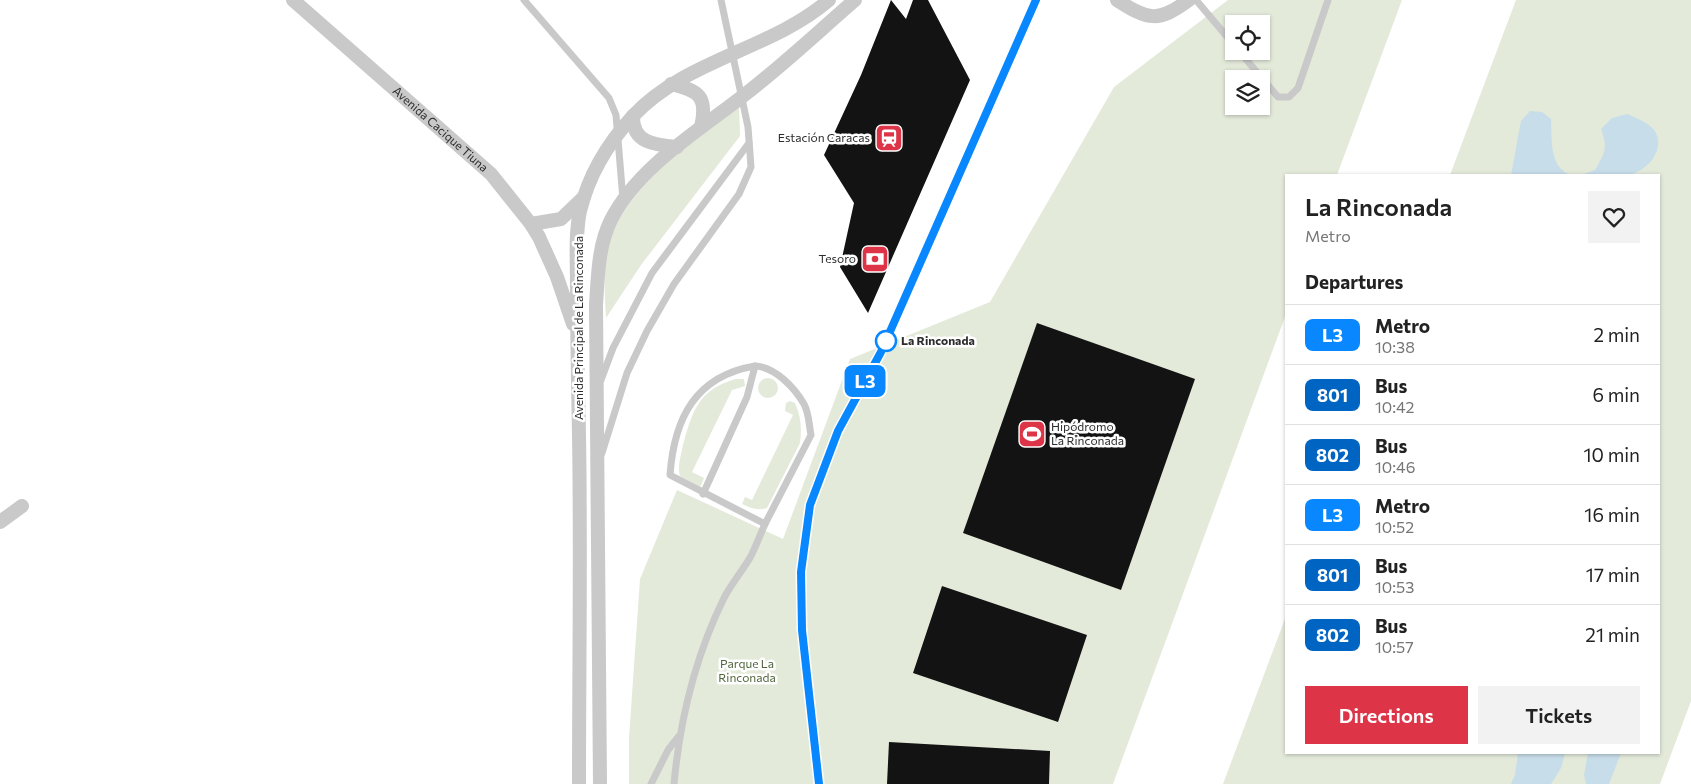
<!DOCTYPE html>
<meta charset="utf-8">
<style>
body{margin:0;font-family:Commissioner,sans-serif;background:#f2f2f2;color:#222;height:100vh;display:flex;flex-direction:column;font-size:19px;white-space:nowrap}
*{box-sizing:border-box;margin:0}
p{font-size:16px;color:#767676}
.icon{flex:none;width:28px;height:28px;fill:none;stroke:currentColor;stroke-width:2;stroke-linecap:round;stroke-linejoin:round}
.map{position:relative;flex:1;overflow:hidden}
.sheet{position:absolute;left:1285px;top:174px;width:375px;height:580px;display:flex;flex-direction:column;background:#fff;border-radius:0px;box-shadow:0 1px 4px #0004}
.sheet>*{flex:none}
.badge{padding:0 10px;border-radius:8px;font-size:18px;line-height:32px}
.tools{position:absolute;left:1225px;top:15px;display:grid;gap:10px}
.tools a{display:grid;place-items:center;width:45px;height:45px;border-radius:0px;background:#fff;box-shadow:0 1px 4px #0004;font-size:25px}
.map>.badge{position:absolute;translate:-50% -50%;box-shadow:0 0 0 2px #fff}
h2{padding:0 20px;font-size:19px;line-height:45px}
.round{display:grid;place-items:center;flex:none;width:52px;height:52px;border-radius:0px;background:#f2f2f2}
.headline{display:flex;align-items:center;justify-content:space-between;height:85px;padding:0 20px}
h1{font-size:24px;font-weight:600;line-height:38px}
.button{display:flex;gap:10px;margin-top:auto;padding:10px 20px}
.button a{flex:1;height:58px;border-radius:0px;background:#dd3547;color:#fff;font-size:20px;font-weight:600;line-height:58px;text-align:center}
.button a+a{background:#f2f2f2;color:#222}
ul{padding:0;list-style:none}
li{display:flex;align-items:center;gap:15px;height:60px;padding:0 20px;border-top:1px solid #e0e0e0}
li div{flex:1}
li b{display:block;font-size:19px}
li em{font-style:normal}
li .badge{min-width:55px;font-weight:700;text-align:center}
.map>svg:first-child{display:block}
</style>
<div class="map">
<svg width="1691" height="784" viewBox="0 0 1691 784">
<rect width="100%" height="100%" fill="#fff"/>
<g fill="#e3eada" fill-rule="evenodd">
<path d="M1228 0H1402L1337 175H1286V314L1113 784H629V738L640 579 677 490 783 539 850 359 990 302 1114 87ZM1234 24H1261V51H1234ZM1234 79H1261V106H1234Z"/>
<polygon points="1516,0 1691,0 1691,701 1660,784 1223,784 1286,616 1286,752 1659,752 1659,175 1450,175"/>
<path d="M739 106 740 136 641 265 606 318C605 297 603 274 607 253 618 192 692 141 739 106Z"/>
<circle cx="768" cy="388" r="10"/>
<path d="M736 379H744L745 386 732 390 692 472 704 478 700 487 680 476C677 466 681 456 683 445 692 411 699 389 736 379Z"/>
<path d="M790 401 795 403C801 416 802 429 800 443L767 508C758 511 750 508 742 504L745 497 752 500 793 415 785 411 786 403Z"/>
</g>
<g fill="#c7dde9">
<path d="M1530 111 1542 112 1551 119C1552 140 1549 166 1570 175H1511L1521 121Z"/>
<path d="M1627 114C1636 118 1651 123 1656 133 1665 152 1645 173 1627 175 1612 177 1596 175 1581 175L1595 170C1605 153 1608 148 1601 129L1612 118Z"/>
<polygon points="1518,753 1518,752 1565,753 1561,768 1551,784 1511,784 1515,775"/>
<polygon points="1588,753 1621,753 1609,784 1586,784 1584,775"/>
</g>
<g fill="#131313">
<polygon points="891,0 906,19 913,0 928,0 970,80 868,313 840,267 854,203 824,155 861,75"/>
<polygon points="1037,323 1195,379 1121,590 963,533"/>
<polygon points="942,586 1087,635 1058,722 913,673"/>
<polygon points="889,742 1050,751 1049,784 887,784"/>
</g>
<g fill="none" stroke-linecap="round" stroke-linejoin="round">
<g stroke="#c9c9c9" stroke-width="7">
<polyline points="524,0 609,98 616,115 623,200"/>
<polyline points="1196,0 1234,45"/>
<polyline points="1239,51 1278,97 1289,97 1298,88 1328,0"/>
<path d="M755 366C775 367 794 387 804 404 809 413 809 425 811 435L765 524 670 475C674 419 695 376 755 366Z"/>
<polyline points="601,380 613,348 652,273 749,143"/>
<polyline points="602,453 627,373 647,331 674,284 739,194 751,167 748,127 721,0"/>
<polyline points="703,494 747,397 755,366"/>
<polyline points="651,784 668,750 679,736"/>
<path d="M674 784C680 718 695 657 724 598 732 583 743 570 751 556 756 546 760 535 765 524"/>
</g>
<g stroke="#c9c9c9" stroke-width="14">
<path id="s1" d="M293 0 491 174 531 224 539 237 557 277 573 324"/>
<path d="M1117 0C1148 20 1158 23 1189 0"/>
<path d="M671 84C699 91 708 96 701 127"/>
<path d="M633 116C632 143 655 145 677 147"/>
<polyline points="531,224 561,219 584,197"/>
<polyline points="0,522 22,506"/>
<path d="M579 784C579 668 581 551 579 435 578 385 577 335 577 284 577 260 575 234 580 211 589 174 608 143 633 116 686 59 771 50 829 0"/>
<path d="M600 784 596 305C598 276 598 246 611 220 637 168 698 131 743 96 782 66 818 32 855 0"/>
</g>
</g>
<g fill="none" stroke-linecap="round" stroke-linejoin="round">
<g stroke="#fff" stroke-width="11">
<polyline id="line" points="819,784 802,630 801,572 810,505 838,431 881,352 1036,0"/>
</g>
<use href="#line" stroke="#0887ff" stroke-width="8"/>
</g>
<defs>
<g id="station-square" transform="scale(1.4375)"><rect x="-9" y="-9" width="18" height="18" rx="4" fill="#dd3547" stroke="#fff"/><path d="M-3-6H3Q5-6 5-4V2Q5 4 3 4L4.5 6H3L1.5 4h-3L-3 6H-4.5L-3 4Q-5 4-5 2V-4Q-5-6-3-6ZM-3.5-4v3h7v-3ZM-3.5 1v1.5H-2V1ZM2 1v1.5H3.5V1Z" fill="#fff"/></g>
<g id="bank-square" transform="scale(1.4375)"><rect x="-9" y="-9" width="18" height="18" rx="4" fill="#dd3547" stroke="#fff"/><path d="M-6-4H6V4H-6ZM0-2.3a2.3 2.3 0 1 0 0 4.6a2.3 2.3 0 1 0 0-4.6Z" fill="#fff"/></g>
<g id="stadium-square" transform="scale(1.4375)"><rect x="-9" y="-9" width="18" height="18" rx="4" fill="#dd3547" stroke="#fff"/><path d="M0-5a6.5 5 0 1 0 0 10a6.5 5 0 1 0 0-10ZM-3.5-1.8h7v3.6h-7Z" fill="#fff"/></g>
</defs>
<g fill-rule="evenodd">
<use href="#station-square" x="889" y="138"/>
<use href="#bank-square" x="875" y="259"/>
<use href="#stadium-square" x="1032" y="434"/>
</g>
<circle fill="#fff" stroke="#0887ff" stroke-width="2.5" cx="886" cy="341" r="10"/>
<g text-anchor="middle" stroke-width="5" stroke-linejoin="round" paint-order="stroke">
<g font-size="12" fill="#2c2c2c" stroke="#fff">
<text dy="4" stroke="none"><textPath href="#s1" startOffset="196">Avenida Cacique Tiuna</textPath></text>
<text transform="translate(579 328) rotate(-90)" y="4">Avenida Principal de La Rinconada</text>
</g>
<g font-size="12" fill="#2c2c2c" stroke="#fff" text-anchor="end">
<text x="870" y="142">Estación Caracas</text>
<text x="856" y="263">Tesoro</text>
<text x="1051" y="431" text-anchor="start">Hipódromo<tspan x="1051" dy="14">La Rinconada</tspan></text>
</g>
<g font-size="12" font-weight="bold" fill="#2c2c2c" stroke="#fff" text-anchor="start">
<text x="901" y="345">La Rinconada</text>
</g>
<g font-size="12" fill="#51663c" stroke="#fff">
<text x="747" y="668">Parque La<tspan x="747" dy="14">Rinconada</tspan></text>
</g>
</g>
</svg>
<div class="tools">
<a><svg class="icon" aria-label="locate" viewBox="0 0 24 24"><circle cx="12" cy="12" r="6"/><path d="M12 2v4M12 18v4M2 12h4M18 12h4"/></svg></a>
<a><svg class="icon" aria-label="layers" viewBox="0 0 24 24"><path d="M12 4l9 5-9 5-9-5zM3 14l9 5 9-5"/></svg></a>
</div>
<b class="badge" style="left:865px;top:381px;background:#0887ff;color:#fff">L3</b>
<section class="sheet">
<div class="headline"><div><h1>La Rinconada</h1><p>Metro</p></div><a class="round"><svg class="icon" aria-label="heart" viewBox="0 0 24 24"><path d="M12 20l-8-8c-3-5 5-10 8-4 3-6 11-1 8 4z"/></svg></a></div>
<h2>Departures</h2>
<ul>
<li><span class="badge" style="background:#0887ff;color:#fff">L3</span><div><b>Metro</b><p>10:38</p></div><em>2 min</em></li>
<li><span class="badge" style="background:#0064c3;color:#fff">801</span><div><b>Bus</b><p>10:42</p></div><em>6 min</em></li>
<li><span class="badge" style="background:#0064c3;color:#fff">802</span><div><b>Bus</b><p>10:46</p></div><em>10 min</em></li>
<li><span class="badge" style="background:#0887ff;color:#fff">L3</span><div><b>Metro</b><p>10:52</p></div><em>16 min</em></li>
<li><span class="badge" style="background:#0064c3;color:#fff">801</span><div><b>Bus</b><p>10:53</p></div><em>17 min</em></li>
<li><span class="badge" style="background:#0064c3;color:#fff">802</span><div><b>Bus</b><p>10:57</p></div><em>21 min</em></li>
</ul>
<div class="button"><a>Directions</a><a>Tickets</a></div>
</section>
</div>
